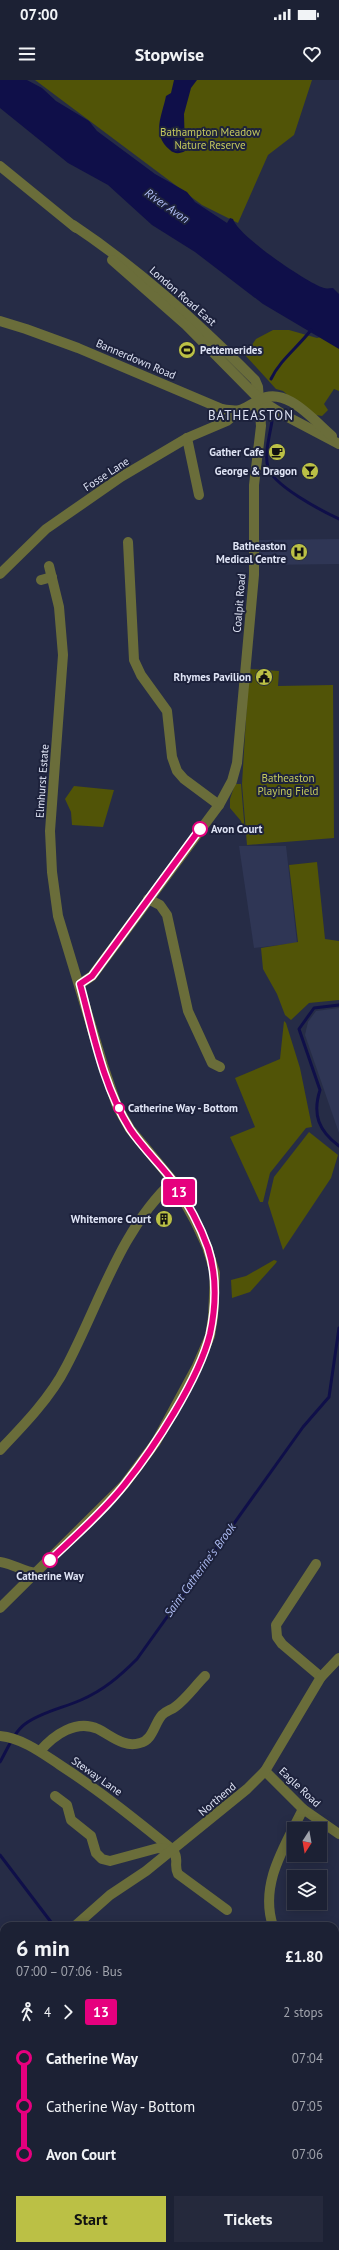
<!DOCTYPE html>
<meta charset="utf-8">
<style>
body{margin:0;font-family:"PT Sans",sans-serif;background:#25293c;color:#f1f3f6;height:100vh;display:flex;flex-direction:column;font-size:15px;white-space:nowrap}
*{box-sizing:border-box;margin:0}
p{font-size:13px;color:#a0a3ac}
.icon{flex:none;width:22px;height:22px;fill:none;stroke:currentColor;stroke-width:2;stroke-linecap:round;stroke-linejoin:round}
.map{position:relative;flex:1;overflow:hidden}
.details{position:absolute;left:0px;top:1842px;width:339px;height:328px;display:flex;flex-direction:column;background:#1c2134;border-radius:12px 12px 0 0;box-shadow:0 2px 10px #0003,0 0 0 1px #3a3e4f}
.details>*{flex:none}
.badge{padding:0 8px;border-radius:3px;font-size:14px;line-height:26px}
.needle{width:26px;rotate:191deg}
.tools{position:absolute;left:287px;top:1742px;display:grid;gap:8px}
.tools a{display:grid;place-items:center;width:40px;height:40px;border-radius:0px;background:#1c2134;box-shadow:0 2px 10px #0003,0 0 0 1px #3a3e4f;font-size:20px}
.map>.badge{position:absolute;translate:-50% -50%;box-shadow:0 0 0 2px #fff}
.legs{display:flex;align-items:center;gap:6px;height:44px;padding:0 16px;font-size:13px}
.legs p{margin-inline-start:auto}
.headline{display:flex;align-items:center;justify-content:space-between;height:68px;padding:0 16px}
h1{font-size:22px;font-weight:800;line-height:30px}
.primary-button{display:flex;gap:8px;margin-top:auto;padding:8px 16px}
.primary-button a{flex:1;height:46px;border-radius:0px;background:#bbc045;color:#111;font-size:16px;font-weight:800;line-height:46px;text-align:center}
.primary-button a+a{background:#25293c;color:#f1f3f6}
ul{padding:0 16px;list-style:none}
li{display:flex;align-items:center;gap:14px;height:48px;font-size:15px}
li i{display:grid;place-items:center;width:6px;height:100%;margin:0 5px;background:currentColor}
li i::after{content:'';width:10px;height:10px;margin:-5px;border:3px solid;border-radius:50%;background:#1c2134}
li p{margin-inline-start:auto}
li:first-child i{background:linear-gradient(#0000 50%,currentColor 0)}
li:last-child i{background:linear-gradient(currentColor 50%,#0000 0)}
.status{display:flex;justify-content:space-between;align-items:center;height:28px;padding:0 20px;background:#1c2134;direction:ltr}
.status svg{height:11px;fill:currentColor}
header{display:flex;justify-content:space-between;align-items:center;height:52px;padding:0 16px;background:#1c2134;font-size:18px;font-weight:800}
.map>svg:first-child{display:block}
</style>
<div class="status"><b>07:00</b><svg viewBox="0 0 49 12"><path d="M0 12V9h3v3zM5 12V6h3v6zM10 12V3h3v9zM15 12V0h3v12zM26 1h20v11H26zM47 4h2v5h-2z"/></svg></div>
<header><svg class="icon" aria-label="menu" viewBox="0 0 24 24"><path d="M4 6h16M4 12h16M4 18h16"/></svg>Stopwise<svg class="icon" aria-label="heart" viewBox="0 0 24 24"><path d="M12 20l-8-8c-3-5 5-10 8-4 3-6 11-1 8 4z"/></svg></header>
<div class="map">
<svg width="339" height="2170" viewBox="0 0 339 2170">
<rect width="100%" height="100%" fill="#262c46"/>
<g fill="#2f3655">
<polygon points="339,459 339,484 259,485 259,460"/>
<polygon points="239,766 286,766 297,863 254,868"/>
<polygon points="339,928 339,1053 305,955 308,942 316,931"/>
</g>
<g fill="#515407">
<polygon points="35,0 312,0 294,55 268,75 238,143 202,125"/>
<polygon points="273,250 289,250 317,258 329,255 339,264 339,311 334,309 324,324 328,330 322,336 309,334 283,311 276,309 245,275 256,259"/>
<polygon points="249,589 279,591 278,606 333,605 334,758 247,765 242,704"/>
<polygon points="235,704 241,704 245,753 241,741 230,728 230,719"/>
<polygon points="74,706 114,710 103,747 72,745 71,732 65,719"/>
<polygon points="317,782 325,859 339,861 339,920 309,923 291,940 285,935 277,914 263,889 261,868 298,862 289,785"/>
<polygon points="284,941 286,943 300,988 312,1047 306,1048 270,1093 263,1122 260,1122 230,1057 255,1047 235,998 280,979"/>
<polygon points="309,1052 338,1075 331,1098 283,1170 268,1123 274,1097"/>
<polygon points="274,1180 277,1181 276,1183 250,1212 232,1218 231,1200 246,1196"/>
</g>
<g fill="#0f0f49">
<path d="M0 0H27L42 8 56 21 89 41 97 51 155 94 187 112 195 122 227 143 230 138 233 139C237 155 307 203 324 208 327 209 330 208 333 208L339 214V269L263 224 195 172 152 145 108 105 68 83 0 28Z"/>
<path d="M174 0H197L191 8 184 34 185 71C180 74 174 74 170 70 151 54 162 36 166 16L171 13Z"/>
</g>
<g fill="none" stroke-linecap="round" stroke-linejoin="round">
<g stroke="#0f0f49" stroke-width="3">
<path d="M271 299C280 280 298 267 311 250"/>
<path d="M272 341C270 355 264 374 268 387 272 405 322 431 339 439"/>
<path d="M339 925 314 928 299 949 320 1010C312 1035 319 1051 339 1066"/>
<path d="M0 1682C7 1670 14 1652 25 1644 41 1632 63 1628 81 1620 104 1610 120 1596 137 1579L303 1347 329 1317 339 1248"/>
<polyline points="0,1775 54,1846"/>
<polyline points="187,2166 189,2170"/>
</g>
<g stroke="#6a6d3a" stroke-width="10">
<polyline points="0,86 76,148"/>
<path d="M73 145C139 189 198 243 255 300L258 307 261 346 254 405V495L237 683 232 701 219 725 92 896 80 904"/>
<polyline points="112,180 186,245 260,320 284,335 339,364"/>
<path d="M0 241 26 249 78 268 222 329C243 333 242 329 259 320 286 305 313 340 332 356"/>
<polyline points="187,358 199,415"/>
<polyline points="128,462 134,580 141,595 167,631 172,677 177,691 184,699 219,725"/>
<polyline points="0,494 46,449 121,397 187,358 227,341 233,336 236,331"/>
<polyline points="41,500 52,497"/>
<polyline points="148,819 160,825 167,835 188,931 212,983 220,987"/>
<path d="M0 1370C23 1346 51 1317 66 1287 99 1225 120 1150 173 1101"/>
<path d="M0 1482C14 1484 23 1492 37 1493"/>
<polyline points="316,1484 276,1545 277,1557 282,1564 321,1597"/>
<polyline points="0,1528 124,1405 156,1362 197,1286 210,1256 213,1237 215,1193 207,1167 195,1141 173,1101 130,1049 117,1026 103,985 58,836 52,792 50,751 63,575 59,527 49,486"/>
<path d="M0 1656C22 1658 42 1673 60 1685 100 1711 136 1740 173 1770 180 1780 173 1784 178 1794L227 1830"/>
<path d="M40 1671C54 1655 76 1639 98 1649 112 1656 124 1668 140 1663 153 1660 154 1644 162 1635 166 1631 171 1630 175 1627 186 1619 195 1606 205 1596"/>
<polyline points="265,1691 303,1729 339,1754"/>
<polyline points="55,1716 67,1725 71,1740 91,1756 96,1773 102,1779 110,1781 158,1768 173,1770"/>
<polyline points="75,1846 110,1815 146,1791 247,1709 265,1691 321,1597 339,1578"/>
<path d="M273 1846C259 1804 285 1766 303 1729"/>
<polyline points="335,1899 339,1902"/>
<polyline points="0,1925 4,1921"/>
</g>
</g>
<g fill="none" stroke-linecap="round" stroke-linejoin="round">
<g stroke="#fff" stroke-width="9">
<path id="line-1" d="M50 1480C75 1456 103 1432 125 1404 154 1368 199 1299 210 1254 216 1226 217 1196 208 1168 200 1145 186 1120 172 1100 159 1083 142 1067 130 1049 103 1006 93 952 80 904L92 896 200 749"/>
</g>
<use href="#line-1" stroke="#e6007e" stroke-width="6"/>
</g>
<defs>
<g id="stadium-disc" transform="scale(0.9)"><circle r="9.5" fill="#bbc045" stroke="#1d223c"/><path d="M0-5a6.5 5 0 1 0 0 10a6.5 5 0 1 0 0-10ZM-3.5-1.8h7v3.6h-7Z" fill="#111"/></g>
<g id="cafe-disc" transform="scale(0.9)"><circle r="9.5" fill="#bbc045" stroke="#1d223c"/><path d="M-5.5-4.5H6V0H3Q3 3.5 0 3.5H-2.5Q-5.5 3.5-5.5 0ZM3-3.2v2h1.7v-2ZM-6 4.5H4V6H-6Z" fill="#111"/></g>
<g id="bar-disc" transform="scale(0.9)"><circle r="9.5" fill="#bbc045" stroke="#1d223c"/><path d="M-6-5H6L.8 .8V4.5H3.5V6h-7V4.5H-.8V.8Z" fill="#111"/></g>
<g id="hospital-disc" transform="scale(0.9)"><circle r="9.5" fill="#bbc045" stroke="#1d223c"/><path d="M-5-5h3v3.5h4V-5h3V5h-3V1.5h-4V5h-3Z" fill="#111"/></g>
<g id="civic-disc" transform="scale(0.9)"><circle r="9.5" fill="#bbc045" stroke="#1d223c"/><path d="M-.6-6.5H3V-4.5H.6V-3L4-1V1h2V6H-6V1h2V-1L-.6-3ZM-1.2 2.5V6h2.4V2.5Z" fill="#111"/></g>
<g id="building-disc" transform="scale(0.9)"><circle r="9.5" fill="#bbc045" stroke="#1d223c"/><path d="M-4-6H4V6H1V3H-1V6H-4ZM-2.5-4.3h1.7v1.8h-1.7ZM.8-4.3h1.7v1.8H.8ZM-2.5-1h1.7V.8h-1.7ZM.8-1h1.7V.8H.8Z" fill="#111"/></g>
</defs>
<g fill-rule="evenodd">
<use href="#stadium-disc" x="187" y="270"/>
<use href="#cafe-disc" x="277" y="372"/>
<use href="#bar-disc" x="310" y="391"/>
<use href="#hospital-disc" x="299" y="472"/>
<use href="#civic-disc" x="264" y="597"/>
<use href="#building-disc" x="164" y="1139"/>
</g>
<g fill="#fff" stroke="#e6007e" stroke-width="2">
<circle cx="200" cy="749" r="7"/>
<circle cx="119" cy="1028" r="5"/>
<circle cx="50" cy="1480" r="7"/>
</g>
<g text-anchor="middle" stroke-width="4" stroke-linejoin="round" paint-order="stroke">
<g font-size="11" fill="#c5ca5d" stroke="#1d223c">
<text x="210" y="56">Bathampton Meadow<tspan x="210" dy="13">Nature Reserve</tspan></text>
<text x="288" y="702">Batheaston<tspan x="288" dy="13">Playing Field</tspan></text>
</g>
<g font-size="11" fill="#dfe4f5" stroke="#1d223c">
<text transform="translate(183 216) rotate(41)" y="4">London Road East</text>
<text transform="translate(136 279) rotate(23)" y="4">Bannerdown Road</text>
<text transform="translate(106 394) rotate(-33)" y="4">Fosse Lane</text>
<text transform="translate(239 523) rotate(-85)" y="4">Coalpit Road</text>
<text transform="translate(42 701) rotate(-86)" y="4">Elmhurst Estate</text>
<text transform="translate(97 1696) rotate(35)" y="4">Steway Lane</text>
<text transform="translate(300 1707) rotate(43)" y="4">Eagle Road</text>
<text transform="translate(217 1719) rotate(-40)" y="4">Northend</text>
</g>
<g font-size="11" font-weight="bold" fill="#dfe4f5" stroke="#1d223c" text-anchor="end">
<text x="200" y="274" text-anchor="start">Pettemerides</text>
<text x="264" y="376">Gather Cafe</text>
<text x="297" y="395">George &amp; Dragon</text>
<text x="286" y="470">Batheaston<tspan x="286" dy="13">Medical Centre</tspan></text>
<text x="251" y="601">Rhymes Pavilion</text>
<text x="151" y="1143">Whitemore Court</text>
</g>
<g font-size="11" font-weight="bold" fill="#dfe4f5" stroke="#1d223c" text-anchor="start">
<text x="211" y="753">Avon Court</text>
<text x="128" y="1032">Catherine Way - Bottom</text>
<text x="50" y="1500" text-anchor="middle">Catherine Way</text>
</g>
<g font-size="12" font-style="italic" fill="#b0bef5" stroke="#1d223c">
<text transform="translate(167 126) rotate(35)" y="4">River Avon</text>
<text transform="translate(200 1490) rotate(-54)" y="4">Saint Catherine's Brook</text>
</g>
<g font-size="13" letter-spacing="1" fill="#dfe4f5" stroke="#1d223c">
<text x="251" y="340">BATHEASTON</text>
</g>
</g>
</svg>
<div class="tools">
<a><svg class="needle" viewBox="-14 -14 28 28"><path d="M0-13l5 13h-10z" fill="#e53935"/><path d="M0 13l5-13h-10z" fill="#a0a3ac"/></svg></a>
<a><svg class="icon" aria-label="layers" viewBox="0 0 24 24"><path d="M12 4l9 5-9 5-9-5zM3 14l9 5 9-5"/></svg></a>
</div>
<b class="badge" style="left:179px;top:1112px;background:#e6007e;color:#fff">13</b>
<section class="details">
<div class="headline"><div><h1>6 min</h1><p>07:00 – 07:06 · Bus</p></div><b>£1.80</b></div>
<div class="legs"><svg class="icon" aria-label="walk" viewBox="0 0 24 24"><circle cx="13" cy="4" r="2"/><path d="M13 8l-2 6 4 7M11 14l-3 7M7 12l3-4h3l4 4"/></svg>4<svg class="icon" aria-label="forward" viewBox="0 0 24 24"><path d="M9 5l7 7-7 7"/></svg><b class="badge" style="background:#e6007e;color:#fff">13</b><p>2 stops</p></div>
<ul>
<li><i style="color:#e6007e"></i><b>Catherine Way</b><p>07:04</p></li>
<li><i style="color:#e6007e"></i><span>Catherine Way - Bottom</span><p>07:05</p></li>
<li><i style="color:#e6007e"></i><b>Avon Court</b><p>07:06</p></li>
</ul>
<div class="primary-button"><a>Start</a><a>Tickets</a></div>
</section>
</div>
